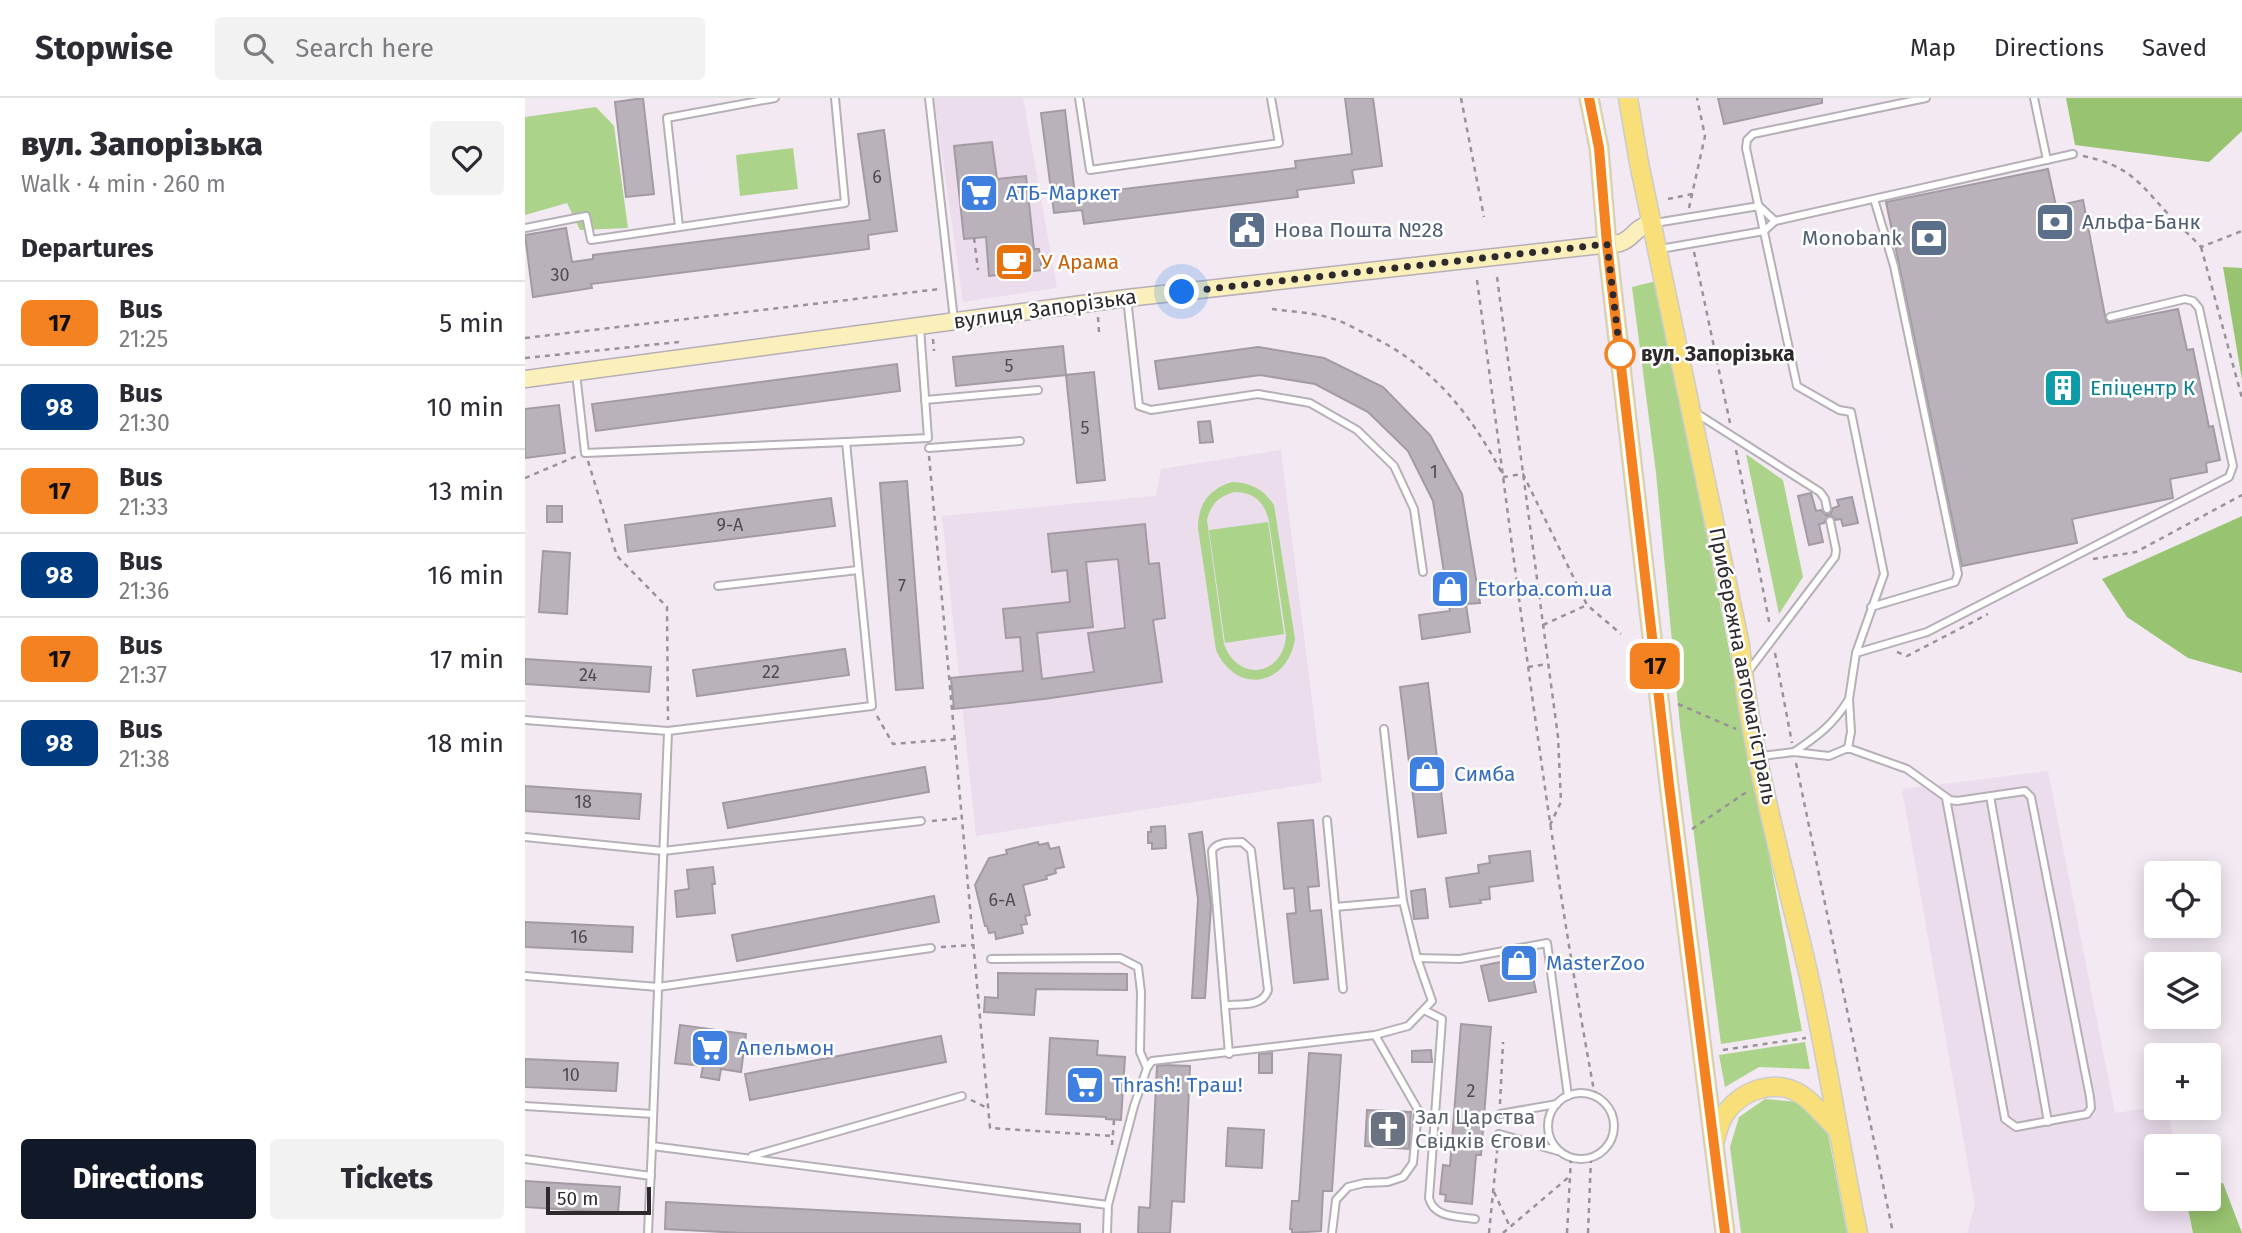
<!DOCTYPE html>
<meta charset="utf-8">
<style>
body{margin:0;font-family:"Fira Sans",sans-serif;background:#f2f2f3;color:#2b2b33;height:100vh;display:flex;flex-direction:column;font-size:26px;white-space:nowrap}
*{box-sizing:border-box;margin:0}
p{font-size:23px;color:#7c7c81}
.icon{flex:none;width:38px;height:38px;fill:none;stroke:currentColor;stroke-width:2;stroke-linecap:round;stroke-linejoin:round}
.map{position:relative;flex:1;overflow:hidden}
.panel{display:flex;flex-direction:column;background:#fff;width:525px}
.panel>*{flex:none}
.badge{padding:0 14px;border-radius:10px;font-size:24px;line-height:46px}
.fabs{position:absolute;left:1619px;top:763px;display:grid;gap:14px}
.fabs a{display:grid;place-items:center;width:77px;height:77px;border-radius:7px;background:#fff;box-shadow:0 4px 18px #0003;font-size:35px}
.scale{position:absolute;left:21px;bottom:18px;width:105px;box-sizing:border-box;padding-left:7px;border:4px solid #2d292d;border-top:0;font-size:19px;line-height:24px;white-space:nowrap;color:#2d292d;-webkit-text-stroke:5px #fff;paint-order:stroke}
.you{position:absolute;width:35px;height:35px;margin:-18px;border:5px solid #fff;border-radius:50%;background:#1a73e8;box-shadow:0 0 0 10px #1a73e833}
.map>.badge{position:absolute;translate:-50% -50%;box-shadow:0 0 0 4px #fff}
h2{padding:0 21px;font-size:26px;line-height:63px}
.round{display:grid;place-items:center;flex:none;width:74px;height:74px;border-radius:7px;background:#f2f2f3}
.head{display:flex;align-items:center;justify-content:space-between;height:119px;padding:0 21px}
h1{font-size:33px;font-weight:800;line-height:52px}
.primary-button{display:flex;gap:14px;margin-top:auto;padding:14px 21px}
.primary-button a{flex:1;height:80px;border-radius:7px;background:#111827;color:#fff;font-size:28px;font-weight:800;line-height:80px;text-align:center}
.primary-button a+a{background:#f2f2f3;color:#2b2b33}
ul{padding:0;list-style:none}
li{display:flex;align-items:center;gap:21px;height:84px;padding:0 21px;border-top:2px solid #e1e1e2}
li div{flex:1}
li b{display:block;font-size:26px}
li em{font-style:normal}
li .badge{min-width:77px;font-weight:700;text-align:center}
header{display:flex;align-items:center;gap:42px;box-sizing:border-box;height:98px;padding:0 35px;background:#fff;border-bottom:2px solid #e1e1e2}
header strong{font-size:33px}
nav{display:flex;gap:38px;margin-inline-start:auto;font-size:24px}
.search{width:490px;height:63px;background:#f2f2f3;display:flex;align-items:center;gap:18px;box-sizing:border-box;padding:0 24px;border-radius:7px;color:#7c7c81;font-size:26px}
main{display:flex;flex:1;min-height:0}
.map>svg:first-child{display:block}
</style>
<header>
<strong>Stopwise</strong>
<div class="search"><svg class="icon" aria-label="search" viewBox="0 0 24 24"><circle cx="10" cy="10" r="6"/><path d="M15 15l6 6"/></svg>Search here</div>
<nav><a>Map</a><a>Directions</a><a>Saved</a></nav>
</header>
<main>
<section class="panel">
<div class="head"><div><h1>вул. Запорізька</h1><p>Walk · 4 min · 260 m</p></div><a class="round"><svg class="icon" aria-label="heart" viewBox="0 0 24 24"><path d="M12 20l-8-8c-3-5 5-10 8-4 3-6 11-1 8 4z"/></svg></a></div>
<h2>Departures</h2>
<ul>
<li><span class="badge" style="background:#f58220;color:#111">17</span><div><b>Bus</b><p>21:25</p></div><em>5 min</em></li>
<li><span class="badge" style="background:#003b80;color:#fff">98</span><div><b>Bus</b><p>21:30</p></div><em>10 min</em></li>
<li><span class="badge" style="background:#f58220;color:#111">17</span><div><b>Bus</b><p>21:33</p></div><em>13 min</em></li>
<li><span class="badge" style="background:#003b80;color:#fff">98</span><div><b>Bus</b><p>21:36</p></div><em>16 min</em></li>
<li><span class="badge" style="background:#f58220;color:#111">17</span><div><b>Bus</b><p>21:37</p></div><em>17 min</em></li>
<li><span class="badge" style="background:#003b80;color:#fff">98</span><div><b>Bus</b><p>21:38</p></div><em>18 min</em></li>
</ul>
<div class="primary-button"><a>Directions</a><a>Tickets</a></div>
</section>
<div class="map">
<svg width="1717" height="1135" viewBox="0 0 1717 1135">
<rect width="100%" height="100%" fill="#f2e9f2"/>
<g fill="#ebddec">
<polygon points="409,0 498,0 532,190 438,204"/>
<polygon points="756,352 797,684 451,738 417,418 631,398 636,371"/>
<polygon points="1523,673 1590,1015 1631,1009 1642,1010 1650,1048 1631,1048 1631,1101 1661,1101 1668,1135 1442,1135 1450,1107 1377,691"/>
</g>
<g fill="#acd38a" fill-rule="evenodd">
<polygon points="71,9 89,28 103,130 55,132 42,105 0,117 0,19"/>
<polygon points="268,50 273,91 215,98 211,57"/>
<polygon points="1131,183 1231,687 1277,933 1196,946 1155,628 1131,375 1107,189"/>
<polygon points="1221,356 1258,382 1278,479 1254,516"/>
<path d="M707 384C727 385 738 391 749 407L770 541C762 589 711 597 691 552L673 430C673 406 684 391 707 384ZM709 394C729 394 740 404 744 424L761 538C758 578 713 585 699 546L682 422C686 406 693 399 709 394Z"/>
<polygon points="743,424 759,536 700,545 684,432"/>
<polygon points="1280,944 1285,971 1234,969 1200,989 1194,957"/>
<polygon points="1240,1001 1273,1004 1302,1031 1322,1135 1216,1135 1205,1049 1214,1019"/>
</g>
<g fill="#98c370">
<polygon points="1541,0 1717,0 1717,33 1684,64 1550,47"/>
<polygon points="1698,169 1717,170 1717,282"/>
<polygon points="1717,418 1717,575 1663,560 1602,519 1577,481"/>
<polygon points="1698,1085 1717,1135 1668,1135 1661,1101 1684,1101 1684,1086"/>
</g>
<g fill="#bab2bb" stroke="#a39ba3" stroke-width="2" fill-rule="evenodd">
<polygon points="118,0 129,96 101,99 90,4"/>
<polygon points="820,0 848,0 857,68 827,72 829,85 772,92 773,99 559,126 557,112 529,115 516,15 540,12 550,97 771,70 770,63 827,56"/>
<polygon points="1193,0 1297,0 1297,5 1199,26"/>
<polygon points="359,32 372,133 343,137 344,151 66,186 67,190 8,199 0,137 41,130 47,164 68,161 68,157 345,122 333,36"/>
<polygon points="467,44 472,81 501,78 509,151 514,151 517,172 464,178 461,139 439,141 429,48"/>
<polygon points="1523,71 1531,108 1558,102 1581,223 1583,225 1653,211 1662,252 1668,251 1684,329 1688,328 1695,362 1681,365 1682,374 1645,381 1648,400 1547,421 1552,445 1437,468 1361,104"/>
<polygon points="538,248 541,277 431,288 428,259"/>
<polygon points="733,249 799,260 858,289 905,337 937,396 955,505 941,506 945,534 897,541 894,517 925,513 908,403 883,353 843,314 790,286 735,277 634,291 630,263"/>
<polygon points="372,266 375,293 71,333 67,306"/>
<polygon points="569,274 580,382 552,385 541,277"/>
<polygon points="34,307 40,355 0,360 0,311"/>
<polygon points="685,323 688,344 675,345 673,324"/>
<polygon points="382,383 398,590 371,592 355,385"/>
<polygon points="1286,395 1291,413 1296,412 1301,417 1306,415 1308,410 1314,408 1312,402 1327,399 1333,425 1318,428 1316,421 1311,422 1307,418 1303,418 1299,425 1294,426 1298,444 1284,447 1273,398"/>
<polygon points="306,400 310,428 103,454 100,427"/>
<rect x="22" y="408" width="15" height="16"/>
<path d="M620 426 624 466 634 465 640 520 628 522 637 584 519 601 429 611 426 580 498 573 495 539 481 540 478 511 545 504 542 472 527 474 523 436ZM593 461 600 530 563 535 569 574 517 581 512 535 568 529 561 464Z"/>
<polygon points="18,453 45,455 42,516 14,514"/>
<polygon points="320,551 324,577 172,598 168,572"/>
<polygon points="0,561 126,569 124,594 0,586"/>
<polygon points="903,585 921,735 893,739 875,589"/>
<polygon points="400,669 404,694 203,730 198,705"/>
<polygon points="0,688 116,696 114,721 0,713"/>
<polygon points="788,722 794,788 783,789 785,813 796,812 803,881 769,885 762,816 771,815 769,790 759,791 753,725"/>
<polygon points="640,728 641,750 627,751 627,745 623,745 623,734 626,734 626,729"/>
<polygon points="677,734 686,807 680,900 667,900 673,801 664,736"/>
<polygon points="513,744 514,747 523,745 525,751 534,749 539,769 530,771 531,775 521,778 522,781 498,787 505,817 500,818 502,826 496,827 498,835 471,841 470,834 464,835 462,828 460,828 450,787 464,760 482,756 481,752"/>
<polygon points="1005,753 1008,783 964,789 965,801 955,802 956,805 925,809 921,780 954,775 953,767 965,765 964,758"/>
<polygon points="188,769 190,786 187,786 190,815 152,819 150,793 164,791 162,772"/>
<polygon points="900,791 903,820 889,821 886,793"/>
<polygon points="409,798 414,824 212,863 207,837"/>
<polygon points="0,824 108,829 107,854 0,849"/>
<polygon points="1004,858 1011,894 964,903 956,868"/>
<polygon points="473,875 602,876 602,892 511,891 509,917 459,914 460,899 473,900"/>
<polygon points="936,926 966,929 956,1057 951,1057 947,1106 920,1103 921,1097 915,1096 918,1067 925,1068"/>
<polygon points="155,927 221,936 216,974 196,971 194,982 176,979 178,968 150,965"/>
<polygon points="416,938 421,964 225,1002 220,976"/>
<polygon points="525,940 573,943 572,957 600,959 596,1022 581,1021 581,1019 521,1016"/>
<polygon points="906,952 907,964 887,964 887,953"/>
<polygon points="747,955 747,975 734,975 734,956"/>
<polygon points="784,955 816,957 807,1093 798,1093 796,1133 767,1135 767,1131 765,1131 767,1103 774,1103"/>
<polygon points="0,961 93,965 91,993 0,989"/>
<polygon points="640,967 665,968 659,1104 647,1103 645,1135 613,1135 614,1109 625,1110 632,968"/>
<polygon points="842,1012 886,1014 884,1051 840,1048"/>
<polygon points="703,1030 739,1032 737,1070 701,1068"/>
<polygon points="0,1083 95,1089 93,1115 0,1109"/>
<polygon points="141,1104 555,1126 555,1135 217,1135 140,1131"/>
</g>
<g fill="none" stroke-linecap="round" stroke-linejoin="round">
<g stroke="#b7afb8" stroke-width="10">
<g id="lane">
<polyline points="404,0 429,222"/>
<polyline points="554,0 565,72 754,45 746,0"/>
<polyline points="1509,0 1522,62"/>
<polyline points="1130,125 1234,108 1250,123"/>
<polyline points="154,129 142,20 250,0"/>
<polyline points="0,130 61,118 66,142 320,105 310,0"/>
<polyline points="1135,151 1239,133 1250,123 1548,56"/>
<polyline points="602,200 614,308 626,312 733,296 785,305 832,332 869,368 889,411 898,474"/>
<polyline points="400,302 513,292"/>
<polyline points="1171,315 1295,394 1300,401 1302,411"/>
<polyline points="321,344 403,340 395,230"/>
<polyline points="404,350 495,343"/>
<polyline points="193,488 333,472"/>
<polyline points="1346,509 1430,484 1433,476 1369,168 1349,101"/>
<polyline points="1331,555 1359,476 1326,314 1314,312 1272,288 1221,50 1222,42 1228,36 1401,0"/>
<polyline points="1222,575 1310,459 1311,452 1305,423"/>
<polyline points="0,622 143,633 347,608 321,344 60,355 51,275"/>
<polyline points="859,631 878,803"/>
<polyline points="143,633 127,1048 583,1107"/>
<polyline points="1323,650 1326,634 1324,601 1331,555 1402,534 1704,379 1708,368 1674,210 1668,203 1660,201 1585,219"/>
<path d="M1269 654C1294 637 1308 627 1324 601"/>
<polyline points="1236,658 1269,654 1304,658 1323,650 1382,671 1425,702 1432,703 1500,693 1506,699 1565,999 1566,1010 1562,1016 1491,1029 1480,1021 1421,700"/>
<polyline points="1465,698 1523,1024"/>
<polyline points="802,722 818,891"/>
<polyline points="0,739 138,753 396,723"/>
<polyline points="892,860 935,861 1022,845 1043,998"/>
<polyline points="466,861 595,860 613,869 616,894 615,954 622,970"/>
<polyline points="0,878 133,889 406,850"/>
<path d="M701 907C716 906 738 909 743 892L726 752 717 744C707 745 691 743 687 753L704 956"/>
<path d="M899 912 917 921 904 1100C909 1120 932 1118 950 1121"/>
<circle cx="1056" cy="1028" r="33"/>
<polyline points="0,1008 128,1016"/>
<polyline points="975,1016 1032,1006"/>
<polyline points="974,1036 1033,1053"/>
<polyline points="227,1058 437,998"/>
<polyline points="0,1061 126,1078"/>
<polyline points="123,1135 127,1048"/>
<polyline points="582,1135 583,1107 609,1008 622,970 627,963 850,937 883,928 907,903 892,860 878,803 810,809"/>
<polyline points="807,1135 811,1102 823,1089 839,1085 863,1084 878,1079 888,1065 893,1012 850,937"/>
</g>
</g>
<g stroke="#b7afb8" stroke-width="19">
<path id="secondary" d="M0 281 602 200 1095 145C1110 140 1109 128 1128 126"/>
</g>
<g stroke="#cdcccd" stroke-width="21">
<g id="primary">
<polyline points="1064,0 1074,50 1082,146 1144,687 1200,1135"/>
<path d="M1103 0 1114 65 1215 547C1226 657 1258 766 1283 874 1302 960 1315 1048 1333 1135"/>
<path d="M1190 1042C1192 1035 1194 1027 1197 1021 1213 992 1253 977 1281 1000 1292 1009 1302 1021 1312 1031"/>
</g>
</g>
<g stroke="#999399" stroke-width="2.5" stroke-dasharray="5 5" stroke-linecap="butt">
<polyline points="936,0 959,119"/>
<path d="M1558 58C1606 68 1614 85 1645 118 1655 129 1666 138 1676 149L1717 133"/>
<polyline points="1143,101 1167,96"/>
<polyline points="1164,110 1180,38 1172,0"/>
<polyline points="449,140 453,172"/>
<polyline points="1676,149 1717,300"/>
<polyline points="1169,154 1205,325"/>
<polyline points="972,179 1033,639 1036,704 1025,727"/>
<path d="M952 182C989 454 1020 728 1070 998"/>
<path d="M747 211C766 214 787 214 805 220 815 222 825 228 835 233 905 264 944 312 979 379L998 376 1062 507 1096 536"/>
<polyline points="573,219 574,234"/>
<polyline points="0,240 415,191"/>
<polyline points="408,241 409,253"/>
<polyline points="0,260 154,244"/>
<polyline points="1211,352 1245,528"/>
<polyline points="404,358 465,1030 588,1038"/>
<polyline points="63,363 92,458 142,509 143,622"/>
<polyline points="0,380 52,358"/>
<polyline points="1568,461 1611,454 1717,397"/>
<polyline points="1018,527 1062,507"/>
<polyline points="1372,554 1382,558 1463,516"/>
<polyline points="1250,555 1267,645"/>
<polyline points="1003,569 1023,566"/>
<polyline points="1153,606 1211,631"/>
<polyline points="352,618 368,646 430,641"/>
<polyline points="1271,665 1368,1135"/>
<polyline points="407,723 437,720"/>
<polyline points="1167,731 1223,693"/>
<polyline points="416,849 448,847"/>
<polyline points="1198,952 1281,940"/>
<polyline points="446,1002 462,1010"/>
<polyline points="975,1006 978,944"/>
<polyline points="587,1047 589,1022"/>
<polyline points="969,1094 985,1129"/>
<polyline points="964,1135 973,1044"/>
<polyline points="978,1135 1045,1078"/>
<polyline points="1042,1135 1046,1060"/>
<polyline points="1063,1135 1066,1060"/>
</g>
<use href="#lane" stroke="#fff" stroke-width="6"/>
<use href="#secondary" stroke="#fbefbc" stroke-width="16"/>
<use href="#primary" stroke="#f8df79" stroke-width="18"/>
</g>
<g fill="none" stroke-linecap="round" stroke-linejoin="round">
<g stroke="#fff" stroke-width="16">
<polyline id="line" points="1064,0 1074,50 1082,146 1144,687 1200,1135"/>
</g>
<use href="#line" stroke="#f58220" stroke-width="10"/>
<polyline stroke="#2d292d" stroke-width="7" stroke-dasharray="0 12.6" points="657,194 1082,146 1096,264 1095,256"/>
</g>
<defs>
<g id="supermarket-square" transform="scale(2.0125)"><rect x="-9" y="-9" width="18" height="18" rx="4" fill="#3f7fe0" stroke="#fff"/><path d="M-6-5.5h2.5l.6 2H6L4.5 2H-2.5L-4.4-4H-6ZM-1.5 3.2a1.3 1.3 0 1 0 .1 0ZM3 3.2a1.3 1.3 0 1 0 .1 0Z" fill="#fff"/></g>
<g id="bank-square" transform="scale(2.0125)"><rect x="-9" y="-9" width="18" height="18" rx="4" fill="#5c6f8a" stroke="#fff"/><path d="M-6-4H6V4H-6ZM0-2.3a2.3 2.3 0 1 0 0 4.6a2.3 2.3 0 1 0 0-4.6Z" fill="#fff"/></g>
<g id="civic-square" transform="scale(2.0125)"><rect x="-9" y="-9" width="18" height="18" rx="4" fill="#5c6f8a" stroke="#fff"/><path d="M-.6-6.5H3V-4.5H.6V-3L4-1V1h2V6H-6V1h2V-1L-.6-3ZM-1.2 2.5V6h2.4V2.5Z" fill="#fff"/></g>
<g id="cafe-square" transform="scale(2.0125)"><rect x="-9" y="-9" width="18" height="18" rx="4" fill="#e8710a" stroke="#fff"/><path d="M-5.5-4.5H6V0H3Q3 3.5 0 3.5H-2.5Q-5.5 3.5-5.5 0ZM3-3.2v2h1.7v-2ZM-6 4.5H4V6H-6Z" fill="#fff"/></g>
<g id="building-square" transform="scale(2.0125)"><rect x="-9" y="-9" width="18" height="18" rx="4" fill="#0f9aa8" stroke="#fff"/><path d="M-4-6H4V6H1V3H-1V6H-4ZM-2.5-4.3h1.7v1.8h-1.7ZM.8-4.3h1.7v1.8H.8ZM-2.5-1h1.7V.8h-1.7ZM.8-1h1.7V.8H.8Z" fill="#fff"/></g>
<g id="shop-square" transform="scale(2.0125)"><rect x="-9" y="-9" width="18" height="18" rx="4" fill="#3f7fe0" stroke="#fff"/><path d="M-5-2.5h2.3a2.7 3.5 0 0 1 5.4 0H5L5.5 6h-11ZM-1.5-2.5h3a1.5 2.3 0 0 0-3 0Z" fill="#fff"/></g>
<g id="church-square" transform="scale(2.0125)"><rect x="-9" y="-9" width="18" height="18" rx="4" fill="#6b7280" stroke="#fff"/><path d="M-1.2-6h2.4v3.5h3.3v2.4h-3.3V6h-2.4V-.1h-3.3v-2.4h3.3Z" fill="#fff"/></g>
</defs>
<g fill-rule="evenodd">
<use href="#supermarket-square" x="454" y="95"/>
<use href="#bank-square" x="1530" y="124"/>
<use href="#civic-square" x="722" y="132"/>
<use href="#bank-square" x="1404" y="140"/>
<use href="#cafe-square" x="489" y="164"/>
<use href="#building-square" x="1538" y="290"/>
<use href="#shop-square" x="925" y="491"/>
<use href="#shop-square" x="902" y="676"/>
<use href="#shop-square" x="994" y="865"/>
<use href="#supermarket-square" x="185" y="950"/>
<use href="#supermarket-square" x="560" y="987"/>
<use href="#church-square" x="863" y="1031"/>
</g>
<circle fill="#fff" stroke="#f58220" stroke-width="3.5" cx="1095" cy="256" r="14"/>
<g text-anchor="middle" stroke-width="5" stroke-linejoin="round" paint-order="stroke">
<g font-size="18" fill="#504b50">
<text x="352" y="85">6</text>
<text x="35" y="183">30</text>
<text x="484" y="274">5</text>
<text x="560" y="336">5</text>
<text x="909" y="380">1</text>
<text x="205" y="433">9-А</text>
<text x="377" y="494">7</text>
<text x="246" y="580">22</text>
<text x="63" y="583">24</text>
<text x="58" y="710">18</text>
<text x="477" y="808">6-А</text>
<text x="54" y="845">16</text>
<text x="46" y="983">10</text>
<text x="946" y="999">2</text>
</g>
<g font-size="21" fill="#366cbe" stroke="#fff" text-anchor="start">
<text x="481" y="102">АТБ-Маркет</text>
<text x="952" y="498">Etorba.com.ua</text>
<text x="929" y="683">Симба</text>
<text x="1021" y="872">MasterZoo</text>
<text x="212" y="957">Апельмон</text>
<text x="587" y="994">Thrash! Траш!</text>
</g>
<g font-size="21" fill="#4e5e75" stroke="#fff" text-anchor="start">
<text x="1557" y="131">Альфа-Банк</text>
<text x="749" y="139">Нова Пошта №28</text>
<text x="1377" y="147" text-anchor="end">Monobank</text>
</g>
<g font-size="21" fill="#c56008" stroke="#fff" text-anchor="start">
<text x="516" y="171">У Арама</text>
</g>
<g font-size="21" fill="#2d292d" stroke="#fff">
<text transform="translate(520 211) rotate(-8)" y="7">вулиця Запорізька</text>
<text transform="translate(1218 568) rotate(79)" y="7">Прибережна автомагістраль</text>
</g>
<g font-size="21" font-weight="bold" fill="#2d292d" stroke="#fff" text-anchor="start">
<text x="1116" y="263">вул. Запорізька</text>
</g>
<g font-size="21" fill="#0d838f" stroke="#fff" text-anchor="start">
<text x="1565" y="297">Епіцентр К</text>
</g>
<g font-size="21" fill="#5b616d" stroke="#fff" text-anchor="start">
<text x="890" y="1026">Зал Царства<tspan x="890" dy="24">Свідків Єгови</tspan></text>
</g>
</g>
</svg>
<div class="fabs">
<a><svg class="icon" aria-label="locate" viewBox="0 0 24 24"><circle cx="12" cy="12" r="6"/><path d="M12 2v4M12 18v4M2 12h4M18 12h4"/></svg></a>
<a><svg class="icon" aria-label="layers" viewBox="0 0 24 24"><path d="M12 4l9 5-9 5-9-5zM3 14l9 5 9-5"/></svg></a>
<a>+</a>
<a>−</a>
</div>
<div class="scale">50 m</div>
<div class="you" style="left:657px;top:194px"></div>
<b class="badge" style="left:1130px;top:568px;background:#f58220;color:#111">17</b>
</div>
</main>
